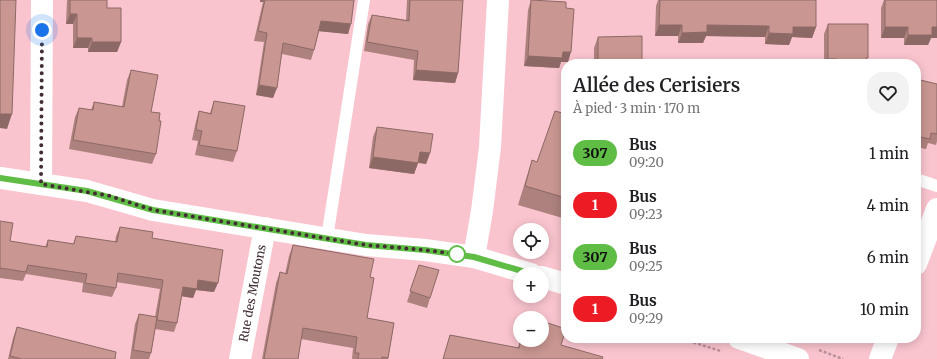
<!DOCTYPE html>
<html lang="fr">
<meta charset="utf-8">
<style>
body{margin:0;font-family:Merriweather,serif;background:#f2f2f2;color:#202124;height:100vh;display:flex;flex-direction:column;font-size:15px;white-space:nowrap}
*{box-sizing:border-box;margin:0}
p{font-size:13px;color:#757577}
.icon{flex:none;width:22px;height:22px;fill:none;stroke:currentColor;stroke-width:2;stroke-linecap:round;stroke-linejoin:round}
.map{position:relative;flex:1;overflow:hidden}
.sheet{position:absolute;left:561px;top:59px;width:360px;height:284px;display:flex;flex-direction:column;background:#fff;border-radius:16px;box-shadow:0 2px 10px #0003}
.sheet>*{flex:none}
.badge{padding:0 8px;border-radius:13px;font-size:14px;line-height:26px}
.controls{position:absolute;left:513px;top:223px;display:grid;gap:8px}
.controls a{display:grid;place-items:center;width:36px;height:36px;border-radius:50%;background:#fff;box-shadow:0 2px 10px #0003;font-size:20px}
.you{position:absolute;width:20px;height:20px;margin:-10px;border:3px solid #fff;border-radius:50%;background:#1a73e8;box-shadow:0 0 0 6px #1a73e833}
.map>.badge{position:absolute;translate:-50% -50%;box-shadow:0 0 0 2px #fff}
.round{display:grid;place-items:center;flex:none;width:42px;height:42px;border-radius:16px;background:#f2f2f2}
.overview{display:flex;align-items:center;justify-content:space-between;height:68px;padding:0 12px}
h1{font-size:19px;font-weight:600;line-height:30px}
ul{padding:0;list-style:none}
li{display:flex;align-items:center;gap:12px;height:52px;padding:0 12px}
li div{flex:1}
li b{display:block;font-size:15px}
li em{font-style:normal}
li .badge{min-width:44px;font-weight:700;text-align:center}
.map>svg:first-child{display:block}
</style>
<div class="map">
<svg width="937" height="359" viewBox="0 0 937 359">
<rect width="100%" height="100%" fill="#f9c4ce"/>
<g fill="none" stroke-linecap="round" stroke-linejoin="round">
<g stroke="#bc929a" stroke-width="2.5" stroke-dasharray="3 2" stroke-linecap="butt">
<polyline points="679,338 721,351"/>
<polyline points="819,350 843,359"/>
</g>
<g stroke="#fff" stroke-width="12">
<polyline points="916,179 937,186"/>
<polyline points="327,238 364,0"/>
</g>
<g stroke="#fff" stroke-width="22">
<polyline points="41,184 42,0"/>
<polyline points="474,257 482,211 490,147 498,0"/>
<polyline points="916,264 937,209"/>
<path id="s1" d="M240 359 265 228"/>
<polyline points="880,359 888,338"/>
</g>
<g stroke="#fff" stroke-width="22">
<polyline points="0,178 87,191 153,210 366,245 425,250 474,257 531,274"/>
<polyline points="542,277 566,284"/>
<polyline points="739,338 798,359"/>
</g>
</g>
<g fill="#ad817d">
<polygon points="67,0 107,0 107,8 121,42 117,52 88,52 88,48 73,48 73,24 66,24"/>
<polygon points="260,0 354,0 348,34 319,31 314,50 311,60 282,54 273,98 256,95 264,42 254,41 263,2 260,2"/>
<polygon points="407,0 463,0 458,73 455,83 413,80 414,60 364,51 368,24 372,15 406,20"/>
<polygon points="531,0 566,8 568,62 561,62 559,68 524,66 528,10"/>
<polygon points="658,0 816,0 816,27 812,38 792,37 789,45 765,44 765,37 706,36 703,43 678,43 678,36 655,36 656,6"/>
<polygon points="884,0 937,0 937,38 931,38 928,45 904,45 904,38 881,38 881,8"/>
<polygon points="828,24 866,63 866,64 824,64 824,34"/>
<polygon points="598,37 642,64 594,64 594,48"/>
<polygon points="131,70 151,112 156,154 152,164 69,149 75,117 79,108 91,110 94,102 122,107 127,80"/>
<polygon points="916,79 937,84 937,141 936,145 928,143 926,149 916,147"/>
<polygon points="214,101 237,151 233,162 195,155 198,141 192,140 196,121 199,111 210,113"/>
<polygon points="566,114 566,219 518,205 526,179 532,160 537,162"/>
<polygon points="377,127 430,153 426,164 418,163 414,174 369,168 373,137"/>
<polygon points="0,221 10,241 45,247 48,240 73,244 76,236 115,242 116,236 120,227 152,238 214,292 196,290 193,298 182,296 177,323 174,332 155,329 151,353 149,359 130,359 135,324 139,314 155,317 160,289 116,282 116,288 112,297 82,292 83,283 26,274 23,281 0,278"/>
<polygon points="293,245 370,277 367,318 394,323 388,359 352,359 353,348 301,339 298,359 262,359 276,283 280,272 285,274 289,256"/>
<polygon points="419,265 430,298 427,308 407,302"/>
<polygon points="17,327 115,359 8,359 13,338"/>
<polygon points="450,335 518,348 520,340 542,340 561,345 602,359 443,359"/>
</g>
<g fill="#8d6966">
<polygon points="261,0 264,0 263,2 260,2"/>
<polygon points="70,14 77,14 73,24 66,24"/>
<polygon points="321,21 351,24 348,34 317,31"/>
<polygon points="659,25 682,25 678,36 655,36"/>
<polygon points="707,25 769,26 765,37 706,36 703,43 678,43 682,33"/>
<polygon points="793,27 816,27 812,38 792,37 789,45 765,44 769,33"/>
<polygon points="885,27 908,27 904,38 881,38"/>
<polygon points="932,27 937,27 937,38 931,38 928,45 904,45 908,35"/>
<polygon points="77,38 92,38 88,48 73,48"/>
<polygon points="92,42 121,42 117,52 88,52"/>
<polygon points="563,52 571,52 568,62 561,62 559,68 524,66 528,56"/>
<polygon points="828,59 837,59 836,64 826,64"/>
<polygon points="416,70 458,73 455,83 413,80"/>
<polygon points="259,85 277,88 273,98 256,95"/>
<polygon points="0,114 12,114 7,129 0,128"/>
<polygon points="420,152 430,153 426,164 416,162"/>
<polygon points="373,157 418,163 414,174 369,168"/>
<polygon points="198,280 218,283 214,292 196,290 193,298 180,296 183,287"/>
</g>
<g fill="#c99691" stroke="#8d6966">
<polygon points="0,0 16,0 12,114 0,114"/>
<polygon points="70,0 107,0 107,8 121,8 121,42 92,42 92,38 77,38 77,14 70,14"/>
<polygon points="265,0 354,0 351,24 321,21 314,50 283,43 277,88 259,85 267,33 258,31"/>
<polygon points="410,0 463,0 458,73 416,70 418,51 367,42 372,15 409,21"/>
<polygon points="531,0 566,2 566,8 574,9 571,52 563,52 562,58 528,56"/>
<polygon points="660,0 816,0 816,27 793,27 793,34 769,33 769,26 707,25 707,32 682,33 682,25 659,25"/>
<polygon points="885,0 937,0 937,27 932,27 932,35 908,35 908,27 885,27"/>
<polygon points="828,24 868,24 868,58 866,58 866,64 837,64 837,59 828,59"/>
<polygon points="642,36 642,64 598,64 598,37"/>
<polygon points="131,70 158,75 151,112 160,113 159,121 161,121 156,154 73,140 79,108 93,110 94,102 124,107"/>
<polygon points="916,79 937,84 937,134 931,133 930,139 916,136"/>
<polygon points="214,101 245,106 237,151 199,145 202,131 196,130 199,111 211,114"/>
<polygon points="555,111 566,114 566,198 525,186 532,160 537,162"/>
<polygon points="377,127 433,134 430,153 420,152 418,163 373,157"/>
<polygon points="0,221 13,223 10,241 47,247 48,240 74,244 76,236 117,242 120,227 153,232 152,238 223,250 218,283 198,280 197,289 183,287 177,323 157,320 163,280 118,273 116,288 85,283 87,274 28,265 26,272 0,268"/>
<polygon points="293,245 374,259 370,277 374,278 367,318 394,323 388,358 382,357 382,359 358,359 359,353 355,353 357,337 303,328 298,359 264,359 280,272 287,274"/>
<polygon points="419,265 439,270 430,298 410,291"/>
<polygon points="139,314 157,317 151,353 133,350"/>
<polygon points="542,321 566,329 561,345 603,357 602,359 443,359 450,335 519,348 521,340 542,340"/>
<polygon points="17,327 116,352 115,359 22,359 10,356"/>
</g>
<g fill="none" stroke-linecap="round" stroke-linejoin="round">
<g stroke="#fff" stroke-width="9">
<polyline id="line" points="0,178 87,191 153,210 366,245 425,250 474,257 532,274"/>
</g>
<use href="#line" stroke="#5fbd46" stroke-width="6"/>
<polyline stroke="#422e32" stroke-width="4" stroke-dasharray="0 7.2" points="42,30 41,184 110,196 153,210 366,245 425,250 462,255 457,254"/>
</g>
<circle fill="#fff" stroke="#5fbd46" stroke-width="2" cx="457" cy="254" r="8"/>
<g text-anchor="middle" stroke-width="3" stroke-linejoin="round" paint-order="stroke">
<g font-size="12" fill="#422e32" stroke="#f8d7dd">
<text dy="4" stroke="none"><textPath href="#s1" startOffset="67">Rue des Moutons</textPath></text>
</g>
</g>
</svg>
<div class="controls">
<a><svg class="icon" aria-label="locate" viewBox="0 0 24 24"><circle cx="12" cy="12" r="6"/><path d="M12 2v4M12 18v4M2 12h4M18 12h4"/></svg></a>
<a>+</a>
<a>−</a>
</div>
<div class="you" style="left:42px;top:30px"></div>
<section class="sheet">
<div class="overview"><div><h1>Allée des Cerisiers</h1><p>À pied · 3 min · 170 m</p></div><a class="round"><svg class="icon" aria-label="heart" viewBox="0 0 24 24"><path d="M12 20l-8-8c-3-5 5-10 8-4 3-6 11-1 8 4z"/></svg></a></div>
<ul>
<li><span class="badge" style="background:#5fbd46;color:#111">307</span><div><b>Bus</b><p>09:20</p></div><em>1 min</em></li>
<li><span class="badge" style="background:#ed1c24;color:#fff">1</span><div><b>Bus</b><p>09:23</p></div><em>4 min</em></li>
<li><span class="badge" style="background:#5fbd46;color:#111">307</span><div><b>Bus</b><p>09:25</p></div><em>6 min</em></li>
<li><span class="badge" style="background:#ed1c24;color:#fff">1</span><div><b>Bus</b><p>09:29</p></div><em>10 min</em></li>
</ul>
</section>
</div>
